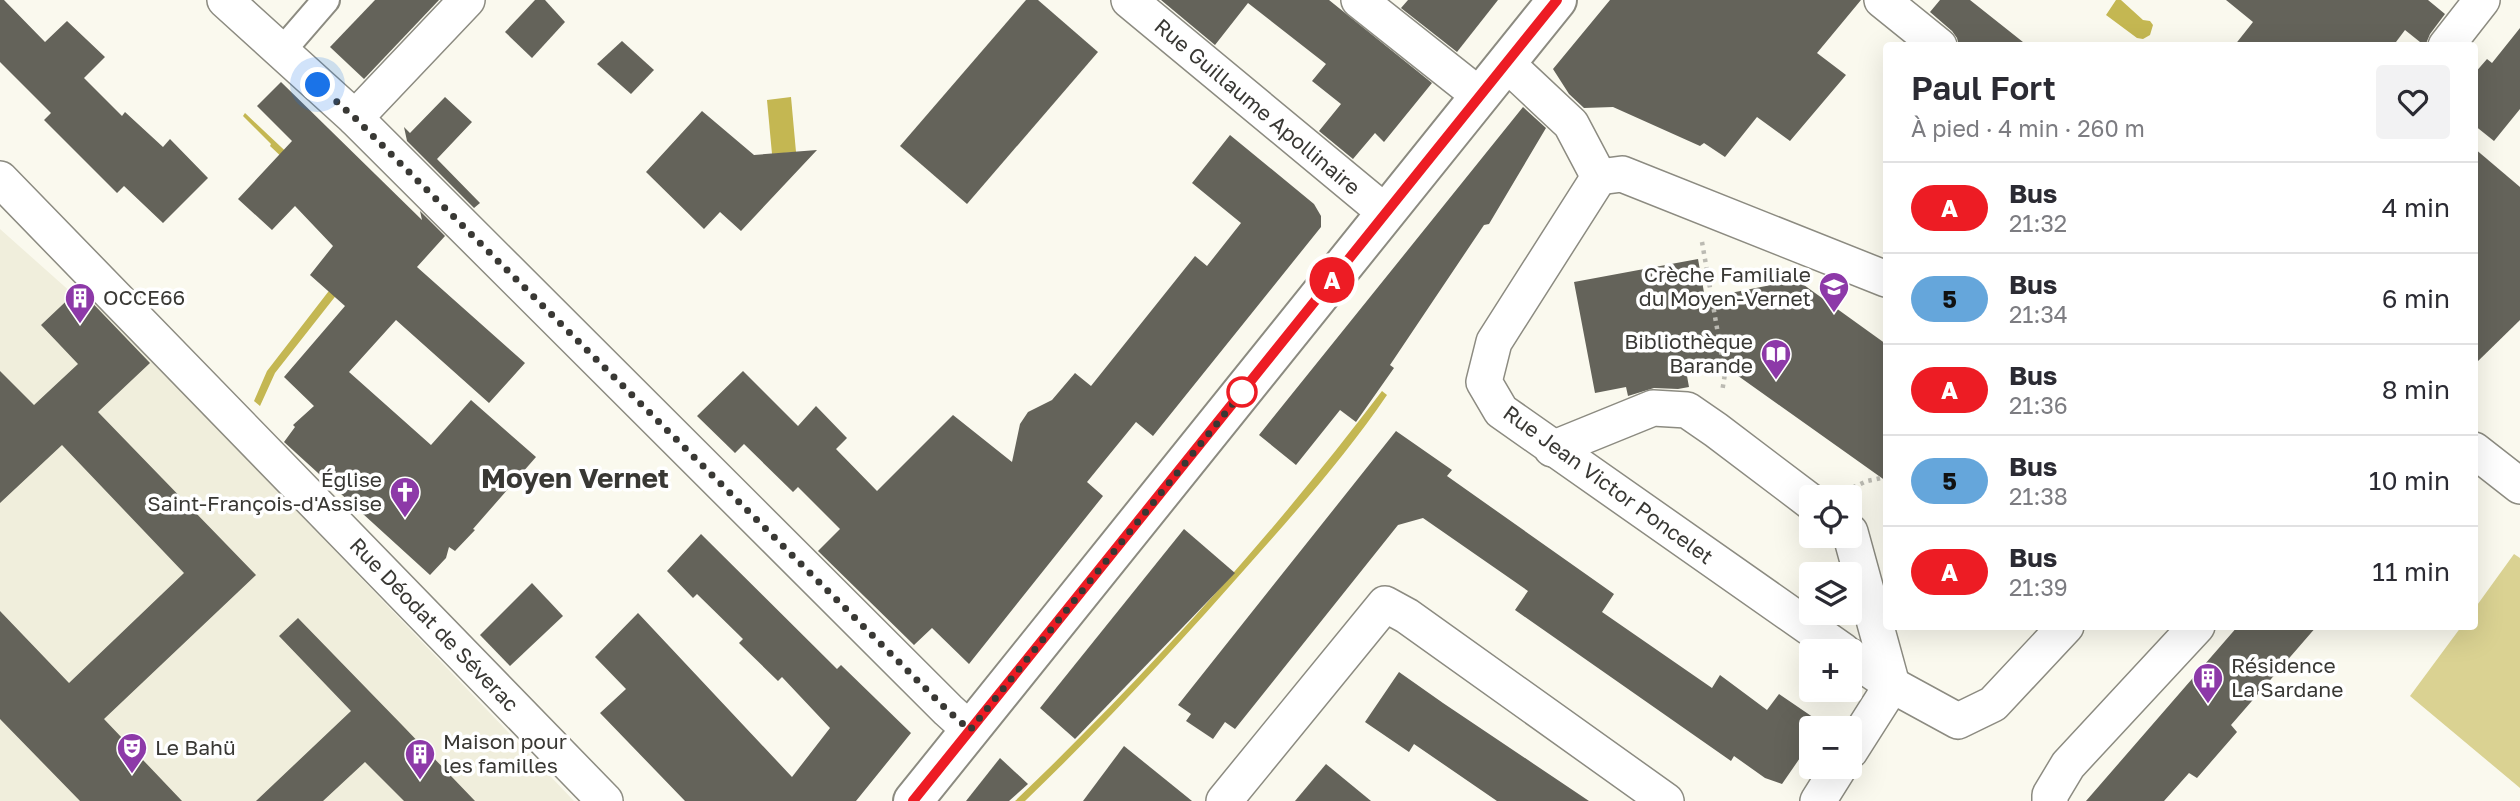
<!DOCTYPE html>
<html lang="fr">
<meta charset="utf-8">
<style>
body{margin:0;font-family:"Golos Text",sans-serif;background:#f2f2f3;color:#2b2b33;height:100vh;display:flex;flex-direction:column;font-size:26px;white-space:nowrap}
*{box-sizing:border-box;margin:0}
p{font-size:23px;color:#7c7c81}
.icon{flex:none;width:38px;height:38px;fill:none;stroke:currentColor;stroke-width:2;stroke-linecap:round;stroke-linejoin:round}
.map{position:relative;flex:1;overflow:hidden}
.drawer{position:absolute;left:1883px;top:42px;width:595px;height:588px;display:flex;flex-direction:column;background:#fff;border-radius:7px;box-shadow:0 7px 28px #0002}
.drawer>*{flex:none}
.badge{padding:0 14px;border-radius:23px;font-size:24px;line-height:46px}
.controls{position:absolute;left:1799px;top:485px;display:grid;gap:14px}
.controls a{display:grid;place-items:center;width:63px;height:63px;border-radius:7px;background:#fff;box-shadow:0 7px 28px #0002;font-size:35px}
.you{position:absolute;width:35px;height:35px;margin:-18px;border:5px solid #fff;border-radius:50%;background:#1a73e8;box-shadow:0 0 0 10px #1a73e833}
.map>.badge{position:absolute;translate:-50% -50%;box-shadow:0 0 0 4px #fff}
.round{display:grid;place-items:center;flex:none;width:74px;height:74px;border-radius:7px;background:#f2f2f3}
.overview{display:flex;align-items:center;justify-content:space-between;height:119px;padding:0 28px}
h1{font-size:33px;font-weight:600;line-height:52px}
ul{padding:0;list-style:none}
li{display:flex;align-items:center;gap:21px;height:91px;padding:0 28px;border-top:2px solid #e1e1e2}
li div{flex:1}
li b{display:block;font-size:26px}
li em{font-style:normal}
li .badge{min-width:77px;font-weight:700;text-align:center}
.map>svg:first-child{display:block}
</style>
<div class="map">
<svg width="2520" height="801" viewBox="0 0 2520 801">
<rect width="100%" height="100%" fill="#faf9ee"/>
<polygon fill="#f0eedc" points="0,229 73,294 81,285 574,801 0,801"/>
<polygon fill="#dad292" points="2514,554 2520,558 2520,788 2410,696 2461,627 2474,626 2475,608"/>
<g fill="#c4b752">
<polygon points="2116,0 2121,0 2143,20 2150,21 2153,25 2150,35 2143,39 2137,38 2106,15"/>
<polygon points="791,97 796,152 772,154 767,100"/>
<polygon points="245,113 369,230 371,251 275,373 260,406 254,401 267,371 369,239 270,146 271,144 243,116"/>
<path d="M1382 391 1387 395C1347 454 1299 508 1252 561 1179 644 1105 724 1025 801H1015C1147 675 1271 537 1382 391Z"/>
</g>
<g fill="#64635a">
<polygon points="0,0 4,0 45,42 67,21 105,57 84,78 122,116 125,112 163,147 170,139 208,178 163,223 124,186 117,193 44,120 51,113 0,62"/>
<polygon points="375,0 439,0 364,79 330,47"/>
<polygon points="535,0 545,0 565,22 532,58 505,32"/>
<polygon points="1026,0 1038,0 1098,52 967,204 900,146"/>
<polygon points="1161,0 1329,0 1432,83 1384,142 1375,133 1353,159 1319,131 1341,104 1312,81 1326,64 1248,3 1215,45"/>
<polygon points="1408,0 1498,0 1457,52 1401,8"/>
<polygon points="1610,0 1861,0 1817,53 1846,75 1790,141 1757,117 1725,157 1704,143 1700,146 1613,107 1584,108 1569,94 1553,69"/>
<polygon points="1940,0 1970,0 2028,46 1959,46 1957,38 1952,31 1930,12"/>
<polygon points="2226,0 2428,0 2445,14 2430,34 2425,46 2405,30 2393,46 2234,46 2253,22"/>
<polygon points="2520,28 2520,109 2494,141 2474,125 2474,74 2487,59 2492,63"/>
<polygon points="622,41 654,70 631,94 597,64"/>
<polygon points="281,82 422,220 420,211 445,236 417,267 525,363 489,403 396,320 349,372 431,445 471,400 536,457 473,529 475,530 455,551 449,547 446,558 430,575 284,442 295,427 293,425 314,406 284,377 345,306 310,275 333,246 295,206 272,230 238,199 292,141 257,106"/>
<polygon points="445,97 472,122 437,159 480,203 474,208 407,141 404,127 410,133"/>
<polygon points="1523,107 1546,128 1489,224 1484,225 1390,365 1394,368 1356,422 1340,410 1296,465 1259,435"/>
<polygon points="702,111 754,155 817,150 741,231 720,212 704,229 646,172"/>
<polygon points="1230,135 1314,204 1321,216 1321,227 1153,436 1136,422 1087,482 1103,496 969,664 932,628 914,645 818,551 840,529 798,487 793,492 744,444 735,453 697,416 743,371 798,426 816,406 847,438 836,449 877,491 953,415 1012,462 1020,424 1028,412 1052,400 1075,373 1091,386 1195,256 1207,266 1241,223 1192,183"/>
<polygon points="2474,148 2520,187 2520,320 2474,365"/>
<polygon points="1698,259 1705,298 1797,280 1886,344 1886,481 1727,368 1687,376 1689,387 1678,389 1654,388 1628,396 1626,387 1595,393 1574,282"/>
<polygon points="79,289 150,363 98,412 256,575 104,719 182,801 80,801 0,719 0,611 69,683 184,573 62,445 0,503 0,371 34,405 78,364 41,325"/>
<polygon points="1396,431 1452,470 1447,476 1614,594 1602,612 1712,688 1720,675 1767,710 1779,694 1823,724 1821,728 1811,728 1811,742 1782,784 1765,778 1734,756 1731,761 1515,610 1528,591 1423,518 1398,525 1235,729 1225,722 1213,739 1186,721 1191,714 1178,705"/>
<polygon points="1184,529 1235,573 1075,739 1040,708"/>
<polygon points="701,534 837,669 841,665 911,733 856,801 685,801 600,713 626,689 595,657 638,613 792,777 830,728 782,677 778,681 739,643 743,639 697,594 693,598 667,571"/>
<polygon points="532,583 563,616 510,666 480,635"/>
<polygon points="298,618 403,726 475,801 404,801 365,762 323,801 256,801 351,711 279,636"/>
<polygon points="2238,626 2317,626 2231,725 2237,732 2197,778 2189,773 2164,801 2086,801"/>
<polygon points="1399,672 1443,703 1589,801 1497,801 1414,744 1409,752 1365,722"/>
<polygon points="1124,746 1192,801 1083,801"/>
<polygon points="1000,758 1028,784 1009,801 966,801"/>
<polygon points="1326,764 1371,801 1295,801"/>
</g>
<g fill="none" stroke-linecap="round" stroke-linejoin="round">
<g stroke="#8c8b81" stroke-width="30">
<polyline id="pedestrian" points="281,52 326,0"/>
</g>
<g stroke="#8c8b81" stroke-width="38">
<g id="minor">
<polyline points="225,0 355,118 948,710 970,730"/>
<polyline points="1129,0 1386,213"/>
<polyline points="1359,0 1480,96"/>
<polyline points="1882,0 1939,46"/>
<polyline points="2446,46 2482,0"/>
<polyline points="1506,63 1571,124 1599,177"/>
<polyline points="355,118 467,0"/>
<polyline points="1599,177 1494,342 1484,382 1501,411 1843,651"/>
<polyline points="1599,177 1622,174 1886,279"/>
<polyline points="0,179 605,801"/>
<polyline points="1552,449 1653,408 1687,410 1716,430 1811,502"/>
<polyline points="2474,450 2520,486"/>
<polyline points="1850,532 1892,685 1850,751"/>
<polyline points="1850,656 1892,685 1958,721 1993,704 2066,626"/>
<polyline points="1224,801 1385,604 1407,616 1666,801"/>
<polyline points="1818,801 1840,766"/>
<polyline points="2050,801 2050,795 2068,765 2197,626"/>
</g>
</g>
<g stroke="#8c8b81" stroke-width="42">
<polyline id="secondary" points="913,801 1557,0"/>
</g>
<g stroke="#bbbab2" stroke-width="4.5" stroke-dasharray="3.5 5" stroke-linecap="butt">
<polyline points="1702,242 1725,374 1722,392"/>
<polyline points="1845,491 1867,481 1886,477"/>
</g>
<use href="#pedestrian" stroke="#fff" stroke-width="26"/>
<use href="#minor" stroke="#fff" stroke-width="35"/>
<use href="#secondary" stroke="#fff" stroke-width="38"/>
</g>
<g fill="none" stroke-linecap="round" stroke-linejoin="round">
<g stroke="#fff" stroke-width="16">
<polyline id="line" points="913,801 1557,0"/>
</g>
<use href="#line" stroke="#ed1c24" stroke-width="10"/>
<polyline stroke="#393834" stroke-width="7" stroke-dasharray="0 12.6" points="318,85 355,118 947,710 970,730 1244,390 1242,392"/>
</g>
<defs>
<g id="school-pin" transform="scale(1.575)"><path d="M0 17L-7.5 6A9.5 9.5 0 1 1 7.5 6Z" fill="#8d39a8" stroke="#fff"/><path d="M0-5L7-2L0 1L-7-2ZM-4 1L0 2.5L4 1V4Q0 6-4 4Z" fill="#fff"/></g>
<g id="building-pin" transform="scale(1.575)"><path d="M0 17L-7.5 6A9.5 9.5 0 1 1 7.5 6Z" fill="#8d39a8" stroke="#fff"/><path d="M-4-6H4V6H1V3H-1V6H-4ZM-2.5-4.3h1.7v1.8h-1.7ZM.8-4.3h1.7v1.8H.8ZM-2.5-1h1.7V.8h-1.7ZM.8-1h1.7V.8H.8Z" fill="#fff"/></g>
<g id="library-pin" transform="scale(1.575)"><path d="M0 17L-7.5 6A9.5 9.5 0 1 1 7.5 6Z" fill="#8d39a8" stroke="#fff"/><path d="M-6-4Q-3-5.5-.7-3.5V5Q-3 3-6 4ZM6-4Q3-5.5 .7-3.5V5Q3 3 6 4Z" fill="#fff"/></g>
<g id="church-pin" transform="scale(1.575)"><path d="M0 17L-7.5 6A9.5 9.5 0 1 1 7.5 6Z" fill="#8d39a8" stroke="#fff"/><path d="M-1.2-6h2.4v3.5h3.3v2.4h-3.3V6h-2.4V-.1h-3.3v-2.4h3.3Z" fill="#fff"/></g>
<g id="theatre-pin" transform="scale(1.575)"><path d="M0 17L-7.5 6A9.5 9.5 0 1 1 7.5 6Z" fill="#8d39a8" stroke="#fff"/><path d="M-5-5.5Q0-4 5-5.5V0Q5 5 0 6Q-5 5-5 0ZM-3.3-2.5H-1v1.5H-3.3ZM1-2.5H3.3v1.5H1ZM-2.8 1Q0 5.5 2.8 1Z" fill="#fff"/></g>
</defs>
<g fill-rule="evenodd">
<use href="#school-pin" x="1834" y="287"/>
<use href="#building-pin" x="80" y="298"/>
<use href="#library-pin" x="1776" y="354"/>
<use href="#church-pin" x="405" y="492"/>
<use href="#building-pin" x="2208" y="678"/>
<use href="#theatre-pin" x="132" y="748"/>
<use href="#building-pin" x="420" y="754"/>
</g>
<circle fill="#fff" stroke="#ed1c24" stroke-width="3.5" cx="1242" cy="392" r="14"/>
<g text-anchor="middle" stroke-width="7" stroke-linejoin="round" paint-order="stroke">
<g font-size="21" fill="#393834" stroke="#fff">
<text transform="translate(1257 107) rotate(40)" y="7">Rue Guillaume Apollinaire</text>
<text transform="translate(1608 485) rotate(36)" y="7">Rue Jean Victor Poncelet</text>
<text transform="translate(434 625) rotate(46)" y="7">Rue Déodat de Séverac</text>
</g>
<g font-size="21" fill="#393834" stroke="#fff" text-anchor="start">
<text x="1811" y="282" text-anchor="end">Crèche Familiale<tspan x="1811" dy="24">du Moyen-Vernet</tspan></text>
<text x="103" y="305">OCCE66</text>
<text x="1753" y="349" text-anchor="end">Bibliothèque<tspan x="1753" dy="24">Barande</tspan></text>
<text x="382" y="487" text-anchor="end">Église<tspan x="382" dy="24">Saint-François-d'Assise</tspan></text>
<text x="2231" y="673">Résidence<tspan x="2231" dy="24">La Sardane</tspan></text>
<text x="443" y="749">Maison pour<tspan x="443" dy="24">les familles</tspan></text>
<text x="155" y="755">Le Bahü</text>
</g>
<g font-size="28" font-weight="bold" fill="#393834" stroke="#fff">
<text x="575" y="488">Moyen Vernet</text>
</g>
</g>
</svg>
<div class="controls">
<a><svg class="icon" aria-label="locate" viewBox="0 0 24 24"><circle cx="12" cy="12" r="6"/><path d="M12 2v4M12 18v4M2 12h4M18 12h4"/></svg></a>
<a><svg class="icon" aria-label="layers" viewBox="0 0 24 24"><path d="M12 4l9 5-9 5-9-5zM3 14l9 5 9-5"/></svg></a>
<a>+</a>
<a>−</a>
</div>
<div class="you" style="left:318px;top:85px"></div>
<b class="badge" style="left:1332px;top:280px;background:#ed1c24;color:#fff">A</b>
<section class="drawer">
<div class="overview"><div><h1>Paul Fort</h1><p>À pied · 4 min · 260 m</p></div><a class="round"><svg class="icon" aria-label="heart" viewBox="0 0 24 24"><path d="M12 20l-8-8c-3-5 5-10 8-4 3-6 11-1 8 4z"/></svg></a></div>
<ul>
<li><span class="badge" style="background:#ed1c24;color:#fff">A</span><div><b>Bus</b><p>21:32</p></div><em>4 min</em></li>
<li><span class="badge" style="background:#65a6db;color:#111">5</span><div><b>Bus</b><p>21:34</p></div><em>6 min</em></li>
<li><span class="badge" style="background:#ed1c24;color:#fff">A</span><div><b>Bus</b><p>21:36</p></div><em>8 min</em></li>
<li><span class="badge" style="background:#65a6db;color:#111">5</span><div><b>Bus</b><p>21:38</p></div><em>10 min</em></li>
<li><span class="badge" style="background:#ed1c24;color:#fff">A</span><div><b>Bus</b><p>21:39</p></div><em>11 min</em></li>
</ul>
</section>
</div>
